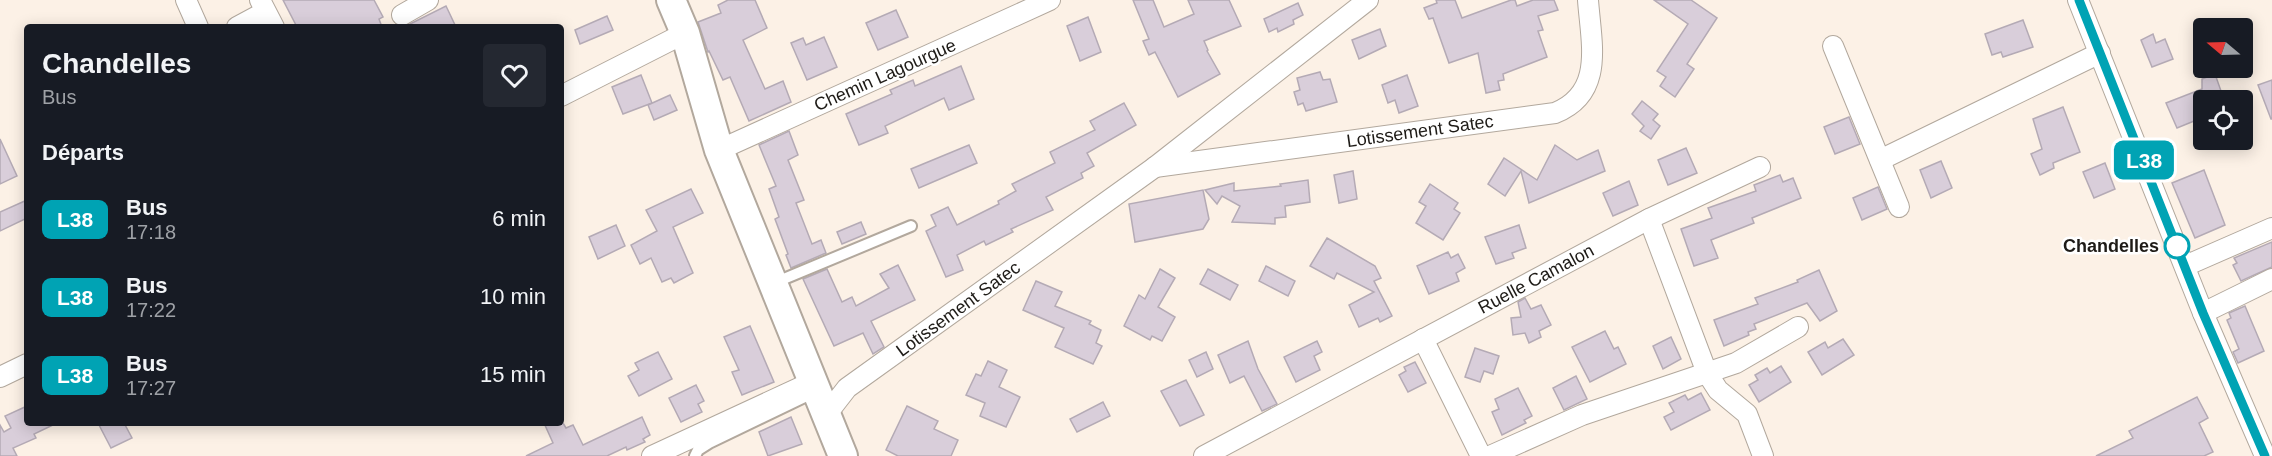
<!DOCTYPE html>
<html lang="fr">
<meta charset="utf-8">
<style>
body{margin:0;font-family:Helvetica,sans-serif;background:#242831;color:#f1f3f6;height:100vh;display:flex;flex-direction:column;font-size:22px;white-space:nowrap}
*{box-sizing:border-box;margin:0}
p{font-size:20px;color:#9ea1a6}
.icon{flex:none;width:33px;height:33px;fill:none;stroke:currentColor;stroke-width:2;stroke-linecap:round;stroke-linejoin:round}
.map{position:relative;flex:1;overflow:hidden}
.sheet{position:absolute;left:24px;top:24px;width:540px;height:402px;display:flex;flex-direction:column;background:#171b24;border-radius:6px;box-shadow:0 3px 15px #0003}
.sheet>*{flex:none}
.badge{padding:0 12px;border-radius:9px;font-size:21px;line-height:39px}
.needle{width:39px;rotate:289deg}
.controls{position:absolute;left:2193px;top:18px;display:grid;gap:12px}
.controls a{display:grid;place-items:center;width:60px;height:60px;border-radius:6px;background:#171b24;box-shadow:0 3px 15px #0003;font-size:30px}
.map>.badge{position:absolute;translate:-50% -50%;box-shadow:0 0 0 3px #fff}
h2{padding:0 18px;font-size:22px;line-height:54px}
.round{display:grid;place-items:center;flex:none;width:63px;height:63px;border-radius:6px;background:#242831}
.headline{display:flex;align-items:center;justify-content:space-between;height:102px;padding:0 18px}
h1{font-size:28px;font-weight:700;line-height:45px}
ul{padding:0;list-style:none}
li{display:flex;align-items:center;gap:18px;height:78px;padding:0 18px}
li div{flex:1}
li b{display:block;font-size:22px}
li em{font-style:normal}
li .badge{min-width:66px;font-weight:700;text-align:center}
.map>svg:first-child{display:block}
</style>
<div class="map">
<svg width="2272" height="456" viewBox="0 0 2272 456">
<rect width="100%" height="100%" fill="#fcf1e6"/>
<g fill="#d9ceda" stroke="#b4aab5" stroke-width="1.5">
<polygon points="283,0 374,0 383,17 379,19 382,27 297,27"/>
<polygon points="728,0 755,0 767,28 743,40 765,89 783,81 791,102 749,121 730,77 723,80 709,51 708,52 698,22 721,13 718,5"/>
<polygon points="1133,0 1153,0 1164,27 1194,14 1188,0 1229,0 1241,26 1204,41 1208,50 1207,51 1220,74 1178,97 1155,52 1149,55 1143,41 1149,39"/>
<polygon points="1436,0 1455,0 1462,18 1511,0 1515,0 1517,6 1533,0 1554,0 1558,10 1538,16 1543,30 1538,31 1547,57 1503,74 1504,80 1498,81 1500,90 1486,93 1478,53 1449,63 1433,18 1429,19 1424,8 1437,3"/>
<polygon points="1654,0 1691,0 1717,18 1687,64 1694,69 1675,97 1660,86 1666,77 1657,71 1688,24"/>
<polygon points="1298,3 1303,15 1293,20 1294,24 1278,32 1277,28 1269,32 1264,19"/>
<polygon points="446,6 456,27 404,27"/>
<polygon points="896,10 908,37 878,50 866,23"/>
<polygon points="607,16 613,30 580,44 575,30"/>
<polygon points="1088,17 1101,52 1080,61 1067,26"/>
<polygon points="2023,20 2033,47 2003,57 2001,52 1992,55 1985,34"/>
<polygon points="1380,29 1386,46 1359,59 1352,40"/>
<polygon points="2153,34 2156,43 2165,39 2173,59 2152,67 2141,40"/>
<polygon points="824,37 837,67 807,80 791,43 803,38 806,45"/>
<polygon points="961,66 974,99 949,110 944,98 885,126 888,133 859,145 846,114 892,94 890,90 913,80 915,86"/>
<polygon points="1320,72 1323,80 1330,79 1337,102 1306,111 1303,103 1298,105 1294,92 1300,90 1297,78"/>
<polygon points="2215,74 2221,91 2204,98 2204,117 2177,128 2166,103 2202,89 2202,79"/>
<polygon points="641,75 652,103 623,114 612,87"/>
<polygon points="1407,75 1418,106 1399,113 1395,100 1388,103 1382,85"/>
<polygon points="2272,80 2272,119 2271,119 2258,85"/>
<polygon points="670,95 677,110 654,120 648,105"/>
<polygon points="1642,101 1658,114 1653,120 1660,126 1651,139 1640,131 1644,126 1632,114"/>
<polygon points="1124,103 1136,125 1087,153 1094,166 1081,173 1083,178 1046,197 1053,210 1011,229 1013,232 986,245 984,241 957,255 963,270 946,277 926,231 936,226 931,215 948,207 957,225 999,204 998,201 1016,191 1012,184 1055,163 1050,152 1095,130 1090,121"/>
<polygon points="2063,107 2080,152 2053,163 2054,168 2040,175 2031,154 2042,149 2033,119"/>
<polygon points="1849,117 1860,144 1835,154 1824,127"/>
<polygon points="789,131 798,155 788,160 804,200 796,203 812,244 821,240 826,253 791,268 786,255 788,254 775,219 779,217 769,189 776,186 759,145"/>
<polygon points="0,139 17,176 0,184"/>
<polygon points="969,145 977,163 919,188 911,169"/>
<polygon points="1555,145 1577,160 1598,150 1605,171 1529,203 1521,171 1505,196 1488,184 1504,158 1537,180"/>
<polygon points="1686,148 1697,173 1668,185 1658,160"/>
<polygon points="1941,161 1952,188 1931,198 1920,170"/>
<polygon points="2105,163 2115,189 2094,198 2083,172"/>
<polygon points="2204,170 2225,225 2195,238 2172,183"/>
<polygon points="1353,171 1357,199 1339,203 1334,175"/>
<polygon points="1780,175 1783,182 1793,178 1801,198 1752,218 1754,223 1711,240 1718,258 1694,266 1681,229 1712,218 1708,208 1756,191 1754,185"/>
<polygon points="1308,180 1310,202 1285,206 1286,217 1275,218 1275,224 1232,222 1240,206 1222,196 1217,204 1205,190 1234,183 1234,191 1281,186 1280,184"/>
<polygon points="1629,181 1638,205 1613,216 1603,193"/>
<polygon points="1430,184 1458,203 1454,209 1460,213 1443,240 1416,223 1426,206 1419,202"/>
<polygon points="1878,187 1887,209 1862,220 1853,198"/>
<polygon points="691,189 703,213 673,227 693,273 674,283 671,278 662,282 651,258 640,264 631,245 657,231 646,210"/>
<polygon points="1203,190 1209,219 1203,229 1135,242 1129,204"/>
<polygon points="27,200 27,218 0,231 0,212"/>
<polygon points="861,222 866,234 842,244 837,232"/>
<polygon points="616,225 625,246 598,259 589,237"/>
<polygon points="1519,225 1526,248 1512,253 1514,258 1496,264 1485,237"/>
<polygon points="1327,238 1375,266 1381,278 1374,281 1392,316 1380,322 1378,318 1359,327 1349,305 1374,292 1337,273 1334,279 1310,266"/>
<polygon points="2272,242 2272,267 2241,281 2233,265 2237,263 2234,258"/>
<polygon points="1448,252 1451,258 1458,254 1465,268 1456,273 1459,281 1429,294 1417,266"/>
<polygon points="898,265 915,300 871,321 884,347 873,354 863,333 834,346 803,279 827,269 842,302 852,297 856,306 889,288 880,274"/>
<polygon points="1266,266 1295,281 1288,296 1259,281"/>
<polygon points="1160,269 1175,278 1158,307 1175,317 1162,341 1152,336 1150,340 1124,326 1139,295 1145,299"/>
<polygon points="1208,269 1238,285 1230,300 1200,284"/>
<polygon points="1819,270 1837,311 1820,321 1807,303 1754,324 1756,329 1748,332 1749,335 1724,346 1714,320 1758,304 1755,298 1798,282 1797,280"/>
<polygon points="1036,281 1062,292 1055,306 1091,321 1089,324 1101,330 1096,343 1102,346 1093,364 1055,347 1064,328 1023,310"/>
<polygon points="1525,298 1531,309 1541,305 1551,325 1539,331 1541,337 1529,343 1525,333 1513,335 1511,318 1521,317 1518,302"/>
<polygon points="2245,306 2264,351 2238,363 2233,352 2239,349 2227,320 2231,318 2229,313"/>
<polygon points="750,326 774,382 742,395 732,372 739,370 724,337"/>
<polygon points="1605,331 1614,349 1618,347 1626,364 1590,382 1572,347"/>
<polygon points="1671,337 1681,359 1663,369 1653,346"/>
<polygon points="1843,339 1854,355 1822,375 1808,352 1825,342 1828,348"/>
<polygon points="1248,341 1258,369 1277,404 1262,411 1244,376 1230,383 1218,355"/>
<polygon points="1317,341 1322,352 1314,356 1320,370 1296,382 1284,357"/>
<polygon points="1475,348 1499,356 1493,374 1484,371 1480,382 1465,377"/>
<polygon points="658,352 672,379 639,396 628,376 639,370 635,363"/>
<polygon points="1206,352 1213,369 1197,377 1189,360"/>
<polygon points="988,361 1007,370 999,387 1020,397 1006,427 980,416 985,403 966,395 976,374 981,376"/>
<polygon points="1415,362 1426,383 1408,392 1399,375 1406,371 1404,367"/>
<polygon points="1781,366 1791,382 1759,402 1749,385 1758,380 1755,375 1767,368 1770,373"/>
<polygon points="1576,376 1587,399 1564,410 1553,388"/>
<polygon points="1186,380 1204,415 1180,426 1161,391"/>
<polygon points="696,385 704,401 698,404 702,412 681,422 669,398"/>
<polygon points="1518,388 1532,416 1524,420 1526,423 1502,435 1492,412 1499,409 1495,399"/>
<polygon points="1701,393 1710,410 1671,430 1664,417 1674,412 1669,403 1685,395 1688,400"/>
<polygon points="2197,397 2208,418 2199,423 2213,452 2204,456 2096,456 2133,438 2129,431"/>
<polygon points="1103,402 1110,416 1077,432 1070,419"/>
<polygon points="27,406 27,423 57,423 34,434 36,438 13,448 17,456 0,456 0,425 4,432 11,428 5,416"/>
<polygon points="907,406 938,421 934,429 958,440 951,456 898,456 886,450"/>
<polygon points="642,417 650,435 643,439 645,442 627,450 626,447 607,456 526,456 553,443 544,423 563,423 566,428 573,425 583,445"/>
<polygon points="791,417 802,444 768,456 759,432"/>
<polygon points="98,423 124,423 132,438 111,448"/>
</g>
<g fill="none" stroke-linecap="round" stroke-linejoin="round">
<g stroke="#b2a89d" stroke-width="14">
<g id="lane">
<polyline points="774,283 911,226"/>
<polyline points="695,456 698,450 709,443 815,392"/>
</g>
</g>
<g stroke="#b2a89d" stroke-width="22">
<g id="street">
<polyline points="186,0 198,27"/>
<polyline points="260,0 274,27"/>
<polyline points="2078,0 2203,313 2265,456"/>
<polyline points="402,15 428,0"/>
<polyline points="237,27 265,12"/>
<polyline points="1833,46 1899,207"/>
<polyline points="561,96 685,33"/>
<polyline points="719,150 1050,0"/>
<polyline points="1880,160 2100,53"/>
<path d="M1155 167 1555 113C1605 93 1591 43 1588 0"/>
<polyline points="1649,219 1707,373 1718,390 1747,414 1763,456"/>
<polyline points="2185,266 2272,228"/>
<polyline points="2203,313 2272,279"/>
<polyline points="1423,339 1481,456"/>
<polyline points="0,377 27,364"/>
<polyline points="826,415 847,388 1155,167 1368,0"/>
<polyline points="652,456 814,381"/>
<polyline points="1204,456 1649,219 1760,167"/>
<polyline points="1490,456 1582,415 1736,363 1798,327"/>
</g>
</g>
<g stroke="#b2a89d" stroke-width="32">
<polyline id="secondary" points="671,0 685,33 719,150 843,456"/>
</g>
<use href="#lane" stroke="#fff" stroke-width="10"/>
<use href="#street" stroke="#fff" stroke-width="20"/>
<use href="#secondary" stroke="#fff" stroke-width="28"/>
</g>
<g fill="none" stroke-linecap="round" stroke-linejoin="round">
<g stroke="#fff" stroke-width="14">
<polyline id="line" points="2079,0 2203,313 2265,456"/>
</g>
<use href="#line" stroke="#00a3b4" stroke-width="9"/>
</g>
<circle fill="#fff" stroke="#00a3b4" stroke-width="3" cx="2177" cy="246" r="12"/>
<g text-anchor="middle" stroke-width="5" stroke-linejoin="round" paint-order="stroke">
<g font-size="18" fill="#1e1b17" stroke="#fff">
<text transform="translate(885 75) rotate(-24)" y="6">Chemin Lagourgue</text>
<text transform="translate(1420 131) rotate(-8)" y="6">Lotissement Satec</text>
<text transform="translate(1536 279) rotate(-28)" y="6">Ruelle Camalon</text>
<text transform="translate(958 309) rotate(-36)" y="6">Lotissement Satec</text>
</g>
<g font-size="18" font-weight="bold" fill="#1e1b17" stroke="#fff" text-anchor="end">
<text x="2159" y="252">Chandelles</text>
</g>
</g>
</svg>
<div class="controls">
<a><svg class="needle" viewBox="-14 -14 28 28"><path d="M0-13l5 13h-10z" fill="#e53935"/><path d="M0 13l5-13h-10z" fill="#9ea1a6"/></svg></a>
<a><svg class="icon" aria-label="locate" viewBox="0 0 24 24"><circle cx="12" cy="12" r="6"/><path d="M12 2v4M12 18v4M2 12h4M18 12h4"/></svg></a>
</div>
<b class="badge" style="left:2144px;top:160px;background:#00a3b4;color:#fff">L38</b>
<section class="sheet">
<div class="headline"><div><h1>Chandelles</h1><p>Bus</p></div><a class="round"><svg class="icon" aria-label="heart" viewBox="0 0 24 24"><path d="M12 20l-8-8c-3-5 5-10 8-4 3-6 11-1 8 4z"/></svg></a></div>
<h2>Départs</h2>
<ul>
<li><span class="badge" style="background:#00a3b4;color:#fff">L38</span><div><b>Bus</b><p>17:18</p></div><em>6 min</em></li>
<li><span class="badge" style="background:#00a3b4;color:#fff">L38</span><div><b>Bus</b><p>17:22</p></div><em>10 min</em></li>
<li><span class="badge" style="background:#00a3b4;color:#fff">L38</span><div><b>Bus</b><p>17:27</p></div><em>15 min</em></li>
</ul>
</section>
</div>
